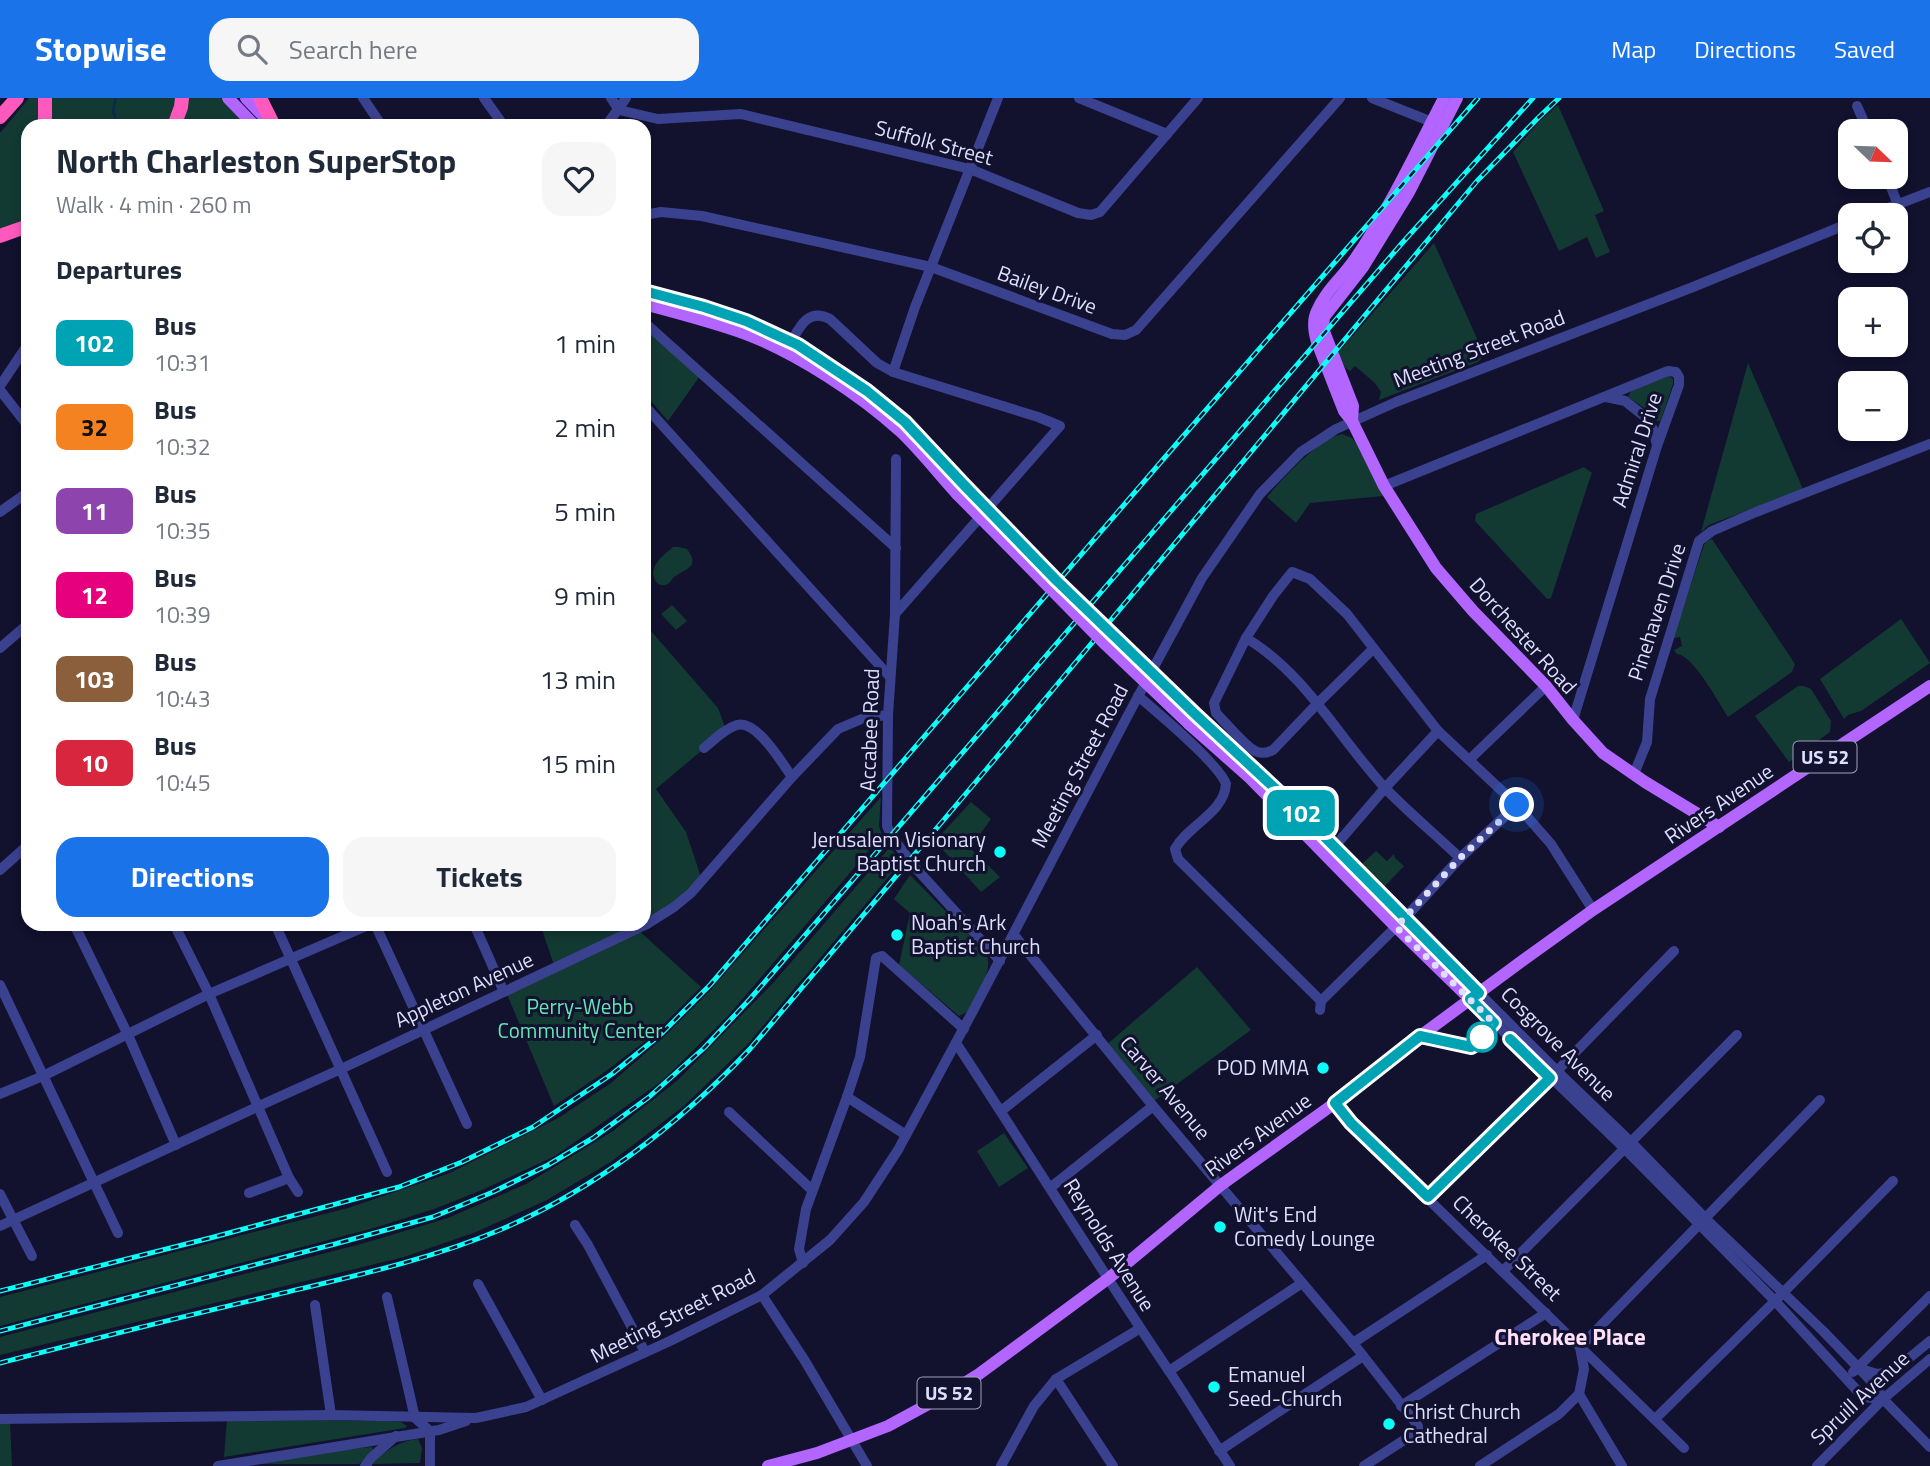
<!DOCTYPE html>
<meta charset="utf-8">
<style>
body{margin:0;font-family:"Titillium Web",sans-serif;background:#f6f6f7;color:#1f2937;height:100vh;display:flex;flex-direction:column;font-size:26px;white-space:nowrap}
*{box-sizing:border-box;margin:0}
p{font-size:23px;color:#747a83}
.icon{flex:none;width:38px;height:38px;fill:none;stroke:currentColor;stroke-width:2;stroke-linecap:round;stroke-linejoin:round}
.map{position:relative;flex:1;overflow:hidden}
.side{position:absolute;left:21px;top:21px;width:630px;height:812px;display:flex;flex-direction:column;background:#fff;border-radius:21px;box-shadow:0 4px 10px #0003}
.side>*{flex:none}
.badge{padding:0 14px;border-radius:10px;font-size:24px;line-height:46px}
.needle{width:46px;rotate:113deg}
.buttons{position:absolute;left:1838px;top:21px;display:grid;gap:14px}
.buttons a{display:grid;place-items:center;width:70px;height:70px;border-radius:14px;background:#fff;box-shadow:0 4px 10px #0003;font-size:35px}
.you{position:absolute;width:35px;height:35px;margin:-18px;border:5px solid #fff;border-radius:50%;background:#1a73e8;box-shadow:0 0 0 10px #1a73e833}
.map>.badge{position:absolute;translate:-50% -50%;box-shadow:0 0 0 4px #fff}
h2{padding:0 35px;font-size:26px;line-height:63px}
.round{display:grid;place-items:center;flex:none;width:74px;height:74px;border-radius:21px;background:#f6f6f7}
.overview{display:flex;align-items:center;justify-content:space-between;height:119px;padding:0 35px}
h1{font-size:33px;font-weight:700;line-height:52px}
.action{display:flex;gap:14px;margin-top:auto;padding:14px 35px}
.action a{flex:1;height:80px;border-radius:21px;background:#1a73e8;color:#fff;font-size:28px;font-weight:700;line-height:80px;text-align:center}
.action a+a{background:#f6f6f7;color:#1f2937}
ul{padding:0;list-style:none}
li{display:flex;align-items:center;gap:21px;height:84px;padding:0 35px}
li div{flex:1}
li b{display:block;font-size:26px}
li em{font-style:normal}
li .badge{min-width:77px;font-weight:700;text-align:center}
header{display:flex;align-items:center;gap:42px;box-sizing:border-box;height:98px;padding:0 35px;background:#1a73e8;color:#fff}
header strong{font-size:33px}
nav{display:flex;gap:38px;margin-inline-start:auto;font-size:24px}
.search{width:490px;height:63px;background:#f6f6f7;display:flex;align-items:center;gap:18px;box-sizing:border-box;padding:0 24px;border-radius:21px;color:#747a83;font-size:26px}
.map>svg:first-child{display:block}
</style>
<header>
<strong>Stopwise</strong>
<div class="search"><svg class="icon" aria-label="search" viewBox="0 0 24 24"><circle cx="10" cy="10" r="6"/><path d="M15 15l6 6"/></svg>Search here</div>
<nav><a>Map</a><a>Directions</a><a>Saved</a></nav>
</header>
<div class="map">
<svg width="1930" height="1368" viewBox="0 0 1930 1368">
<rect width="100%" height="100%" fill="#12112e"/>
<g fill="#133933">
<polygon points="29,0 41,0 38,16 41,28 28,28 28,121 0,131 0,35"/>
<polygon points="50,0 177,0 167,28 52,28"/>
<polygon points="187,0 221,0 248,28 179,28"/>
<polygon points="1558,7 1604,113 1595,117 1610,154 1596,160 1587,139 1559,153 1513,54 1540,23"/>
<path d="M1434 145 1480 247C1482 253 1484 259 1478 264L1379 302 1381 294 1375 285 1355 268 1350 273C1343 269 1341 262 1338 255Z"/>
<polygon points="644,230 700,278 668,323 644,295"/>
<polygon points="1748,265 1803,391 1709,427 1701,434"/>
<polygon points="1669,278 1673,281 1673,286 1661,321 1660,323 1654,323 1647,312 1628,299 1631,293"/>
<path d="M1342 336 1352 340 1356 345 1383 398 1310 405 1296 425 1267 399C1284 379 1317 342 1342 336Z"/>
<polygon points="1584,369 1592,375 1590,380 1551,500 1547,501 1475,423 1476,416"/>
<path d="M1712 441 1795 566 1792 574 1728 619C1718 604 1694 558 1677 556L1674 552 1682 548 1680 539 1673 540 1704 447 1707 443Z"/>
<path d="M673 449H679L687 451C701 470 685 470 673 480 671 483 668 487 665 487 660 488 657 486 655 482 648 468 664 457 673 449Z"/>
<polygon points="672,507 687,523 676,532 661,516"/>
<polygon points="1901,521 1930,565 1861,613 1848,617 1844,621 1820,581"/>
<polygon points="644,525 718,610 726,632 656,691 686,734 702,782 637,831 701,889 652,938 602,976 554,1008 506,894 555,870 540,826 644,826"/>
<polygon points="1798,588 1804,588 1811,591 1831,623 1830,634 1789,664 1755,618"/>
<polygon points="881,699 879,728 882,737 729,917 662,983 555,1058 482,1092 434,1111 374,1130 0,1228 0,1199 348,1110 450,1075 560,1019 611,985 665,938 707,896"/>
<polygon points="971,704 991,721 970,750 1000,779 981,794 935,743"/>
<polygon points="890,749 901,764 747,947 684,1008 612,1063 547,1102 476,1134 404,1159 0,1257 0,1239 361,1146 448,1120 528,1085 613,1033 678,982 774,884"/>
<polygon points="1376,753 1387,763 1394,756 1395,760 1404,768 1385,788 1362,766"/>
<path d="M910 777 985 853C996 872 976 897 967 914L959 918 899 867 910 815 894 801Z"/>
<polygon points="1197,869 1251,932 1151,1005 1105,948"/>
<polygon points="1004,1035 1028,1070 999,1089 977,1053"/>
<polygon points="227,1321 387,1323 401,1324 407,1328 405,1330 380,1334 224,1359"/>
<polygon points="0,1324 10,1324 12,1368 0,1368"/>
<path d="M418 1341 422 1350 420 1365 374 1366 373 1364C387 1352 399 1343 418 1341Z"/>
<polygon points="371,1349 373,1350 371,1356 359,1366 258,1366 340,1352"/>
</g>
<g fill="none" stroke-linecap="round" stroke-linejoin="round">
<polyline stroke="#092b4f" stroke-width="2.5" points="116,0 113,13 118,28"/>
<g stroke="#3a418f" stroke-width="10">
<polyline points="363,0 382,28"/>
<polyline points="484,0 504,28"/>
<polyline points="611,0 619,12 658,21 741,16 970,71 1078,115 1091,117 1100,114 1198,0"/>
<polyline points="1079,0 1167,36"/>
<polyline points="1372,0 1437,26"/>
<polyline points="1857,8 1868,33"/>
<polyline points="606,28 626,0"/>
<polyline points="1887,79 1898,107"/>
<polyline points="644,117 661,114 702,118 931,169 1112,236 1125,237 1136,232 1340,0"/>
<polyline points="1870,117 1930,94"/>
<polyline points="644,224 896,450"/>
<path d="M791 244C800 228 808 210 830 221L877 265 893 274 1038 319 1060 328 895 516"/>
<polyline points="893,274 915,209 998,0"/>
<polyline points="0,288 28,246"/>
<polyline points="0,292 28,328"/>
<polyline points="1606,299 1625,303 1644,318 1653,331 1657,347"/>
<polyline points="644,307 890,579"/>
<polyline points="896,361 895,516 888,617 887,728 891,737 912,766 1000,863"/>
<polyline points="1384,388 1668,273 1676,274 1679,279 1679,287 1657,348 1573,622"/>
<polyline points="0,414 28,394"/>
<path d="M1246 540C1305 575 1339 640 1385 690 1408 714 1435 736 1460 760"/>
<polyline points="0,550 28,526"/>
<path d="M1373 551 1316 607 1273 652C1267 655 1261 656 1255 653 1245 648 1225 624 1216 615L1214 605 1246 540 1273 498 1292 474 1310 481 1347 516 1438 633 1517 707 1551 746 1593 812"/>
<path d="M1138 598C1157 614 1219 666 1226 686 1224 715 1188 727 1175 751L1178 761 1321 903"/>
<path d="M704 650C714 642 724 631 737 627 756 621 782 665 792 679"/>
<polyline points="1470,661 1546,588"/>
<polyline points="1634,676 1647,644 1650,601 1699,443 1712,433 1756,414 1930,346"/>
<polyline points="1335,748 1385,690 1438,633"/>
<polyline points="0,772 28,747"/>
<polyline points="74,826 128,937 176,1047"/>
<polyline points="174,826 209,896 289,1080 298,1094"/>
<polyline points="275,826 387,1074"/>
<polyline points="375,826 467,1026"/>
<polyline points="474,826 504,894"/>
<polyline points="1014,837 1153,1008 1353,1245 1418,1328 1418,1332 1415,1335 1364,1368"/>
<polyline points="0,887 118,1135"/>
<polyline points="1479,895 1557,973 1632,1045 1706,1121 1823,1233 1875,1287 1883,1301 1930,1349"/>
<polyline points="1470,901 1625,1051 1775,1203 1863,1299 1883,1301"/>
<polyline points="1320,912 1321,903 1404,821 1460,760 1517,707"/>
<path d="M956 945C1028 1054 1096 1165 1169 1273 1190 1304 1209 1337 1230 1368"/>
<polyline points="0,996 43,978 209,896 371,826"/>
<polyline points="847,999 906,1037"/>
<polyline points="1335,1005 1354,1029 1684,1350"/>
<polyline points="1001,1013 1097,937"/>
<polyline points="729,1014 812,1092"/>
<polyline points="1050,1090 1153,1008"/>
<polyline points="249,1095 289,1080"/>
<polyline points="0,1096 32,1158"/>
<polyline points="1428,1099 1557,973 1674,853"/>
<polyline points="575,1127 588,1147 645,1254"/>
<polyline points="0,1128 259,1008 341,971 647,826 674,809 691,795 792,679 838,631 864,620 888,617"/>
<polyline points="803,1165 799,1151 806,1111 847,999 860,959 876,860 882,858 964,931"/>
<polyline points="1503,1173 1737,937"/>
<polyline points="478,1186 542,1302"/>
<polyline points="762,1197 805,1263 867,1368"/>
<polyline points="387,1199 415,1320 430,1333 430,1368"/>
<polyline points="315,1207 331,1317"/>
<polyline points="1353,1245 1487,1157"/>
<polyline points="1861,1271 1877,1276 1892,1274 1930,1243"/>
<polyline points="1169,1273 1302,1185"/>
<polyline points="1853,1274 1930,1198"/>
<polyline points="1056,1281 1113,1368"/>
<polyline points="1579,1296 1622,1368"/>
<polyline points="1401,1308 1546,1215"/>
<polyline points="0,1321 331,1317 476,1320 526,1309 670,1243 762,1197 830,1142 864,1104 898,1052 974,911 1127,619 1202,480 1260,396 1301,354 1336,331 1396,304 1693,189 1850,125"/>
<polyline points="1655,1321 1775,1203 1893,1083"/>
<polyline points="1219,1353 1363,1258"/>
<polyline points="218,1368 439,1332 466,1323"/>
<polyline points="365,1368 372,1359 396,1338"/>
<polyline points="1001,1368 1034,1308 1056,1281 1139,1231"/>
<polyline points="1480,1368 1559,1316 1579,1296 1584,1271 1580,1249 1820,1002"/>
<polyline points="1817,1368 1883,1301 1930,1261"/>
</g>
<g stroke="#b265ff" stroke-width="12">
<polyline points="228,0 255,28"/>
<polyline points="246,0 268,23"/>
<path d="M1444 0C1416 54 1390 110 1355 161 1343 179 1325 193 1317 213 1312 223 1314 234 1317 244L1344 313 1352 323 1384 388 1436 470 1473 513 1546 588 1573 622 1603 655 1645 684 1719 729"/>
<path d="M644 193C678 202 714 210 747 224 801 246 862 284 905 324 926 344 944 367 964 387"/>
<path d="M644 206C678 215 713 224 746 236 798 256 859 296 900 333 920 352 938 375 957 396"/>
<polyline points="1352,323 1353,308 1323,231 1324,219 1363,169 1409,94 1457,0"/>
<polyline points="1196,617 1257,672 1335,748 1479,895"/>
<polyline points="1189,626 1250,680 1396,829 1470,901"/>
<polyline points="768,1368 817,1355 888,1328 947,1296 979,1276 1109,1180 1221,1087 1335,1005 1419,939 1522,863 1593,812 1930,588"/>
</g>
<g stroke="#ff59bd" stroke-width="14">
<polyline points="45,0 45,28"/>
<polyline points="260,0 274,28"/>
<polyline points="0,19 17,0"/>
<polyline points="174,28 181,9 182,0"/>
<polyline points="0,138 28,128"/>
</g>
<g stroke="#0afff9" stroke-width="5">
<g id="rail">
<polyline points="0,1193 214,1139 399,1089 462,1064 533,1029 612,976 660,937 710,887 1179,343 1478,0"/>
<polyline points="0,1233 335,1146 433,1119 493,1094 548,1067 593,1040 649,999 704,950 750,901 1403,144 1533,0"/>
<path d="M0 1265C86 1243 171 1221 258 1201 340 1181 425 1164 502 1131 597 1090 679 1026 750 951L985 673 1477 83 1538 20 1559 0"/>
</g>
</g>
<use href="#rail" stroke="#12112e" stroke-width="2.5" stroke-dasharray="8" stroke-linecap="butt"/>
<g stroke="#b265ff" stroke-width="12">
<polyline points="964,387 1037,462 1196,617"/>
<polyline points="957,396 1106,547 1189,626"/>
</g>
</g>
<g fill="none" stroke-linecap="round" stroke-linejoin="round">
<g stroke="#fff" stroke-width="16">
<polyline id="line" points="644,193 704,209 746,223 798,247 867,293 905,324 964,387 1056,482 1196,617 1296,710 1479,895 1470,901 1494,925 1474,947 1471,949 1420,938 1335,1005 1351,1025 1428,1099 1550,980 1510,941"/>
</g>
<use href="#line" stroke="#00a3b4" stroke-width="10"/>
<polyline stroke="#dedeff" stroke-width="7" stroke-dasharray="0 12.6" points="1482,939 1494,925 1396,829 1460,760 1517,707"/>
</g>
<g fill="#0afff9" stroke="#12112e" stroke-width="2.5">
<circle cx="1000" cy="754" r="7"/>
<circle cx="897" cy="837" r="7"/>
<circle cx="1323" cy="970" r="7"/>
<circle cx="1220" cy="1129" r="7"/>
<circle cx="1214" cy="1289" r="7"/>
<circle cx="1389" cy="1326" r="7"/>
</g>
<circle fill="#fff" stroke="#00a3b4" stroke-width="3.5" cx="1482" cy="939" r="14"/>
<g text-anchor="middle" stroke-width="6" stroke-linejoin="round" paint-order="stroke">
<g fill="#12112e" stroke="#a1a0c0" stroke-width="2">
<rect x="1793.5" y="643.5" width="63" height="31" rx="5"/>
<rect x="917.5" y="1279.5" width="63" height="31" rx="5"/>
</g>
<g font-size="19" font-weight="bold" fill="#dedeff">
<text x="1825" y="666">US 52</text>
<text x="949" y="1302">US 52</text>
</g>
<g font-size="21" fill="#dedeff" stroke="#12112e">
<text transform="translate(934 45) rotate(15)" y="7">Suffolk Street</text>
<text transform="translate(1047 192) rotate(20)" y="7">Bailey Drive</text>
<text transform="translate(1479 251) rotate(-21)" y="7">Meeting Street Road</text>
<text transform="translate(1637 352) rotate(-72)" y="7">Admiral Drive</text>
<text transform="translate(1657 514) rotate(-72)" y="7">Pinehaven Drive</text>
<text transform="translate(1523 538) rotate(48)" y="7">Dorchester Road</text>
<text transform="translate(870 632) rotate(-88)" y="7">Accabee Road</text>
<text transform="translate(1080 668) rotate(-62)" y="7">Meeting Street Road</text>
<text transform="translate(1719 706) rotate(-34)" y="7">Rivers Avenue</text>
<text transform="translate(464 892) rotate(-25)" y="7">Appleton Avenue</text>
<text transform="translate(1558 946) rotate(45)" y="7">Cosgrove Avenue</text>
<text transform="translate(1165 990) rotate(50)" y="7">Carver Avenue</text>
<text transform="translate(1258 1037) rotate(-36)" y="7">Rivers Avenue</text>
<text transform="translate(1109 1147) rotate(58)" y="7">Reynolds Avenue</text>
<text transform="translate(1507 1150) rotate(44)" y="7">Cherokee Street</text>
<text transform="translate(673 1218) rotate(-27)" y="7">Meeting Street Road</text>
<text transform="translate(1860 1300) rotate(-43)" y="7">Spruill Avenue</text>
</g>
<g font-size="21" fill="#dedeff" stroke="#12112e" text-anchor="start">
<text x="986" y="749" text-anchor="end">Jerusalem Visionary<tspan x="986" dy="24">Baptist Church</tspan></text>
<text x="911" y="832">Noah's Ark<tspan x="911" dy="24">Baptist Church</tspan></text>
<text x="1309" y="977" text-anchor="end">POD MMA</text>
<text x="1234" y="1124">Wit's End<tspan x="1234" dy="24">Comedy Lounge</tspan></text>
<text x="1228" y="1284">Emanuel<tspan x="1228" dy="24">Seed-Church</tspan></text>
<text x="1403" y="1321">Christ Church<tspan x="1403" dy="24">Cathedral</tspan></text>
</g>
<g font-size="21" fill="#63e6b5" stroke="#12112e">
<text x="580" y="916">Perry-Webb<tspan x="580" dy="24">Community Center</tspan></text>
</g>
<g font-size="23" font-weight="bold" fill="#ffe0f8" stroke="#12112e">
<text x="1570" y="1247">Cherokee Place</text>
</g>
</g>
</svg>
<div class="buttons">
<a><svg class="needle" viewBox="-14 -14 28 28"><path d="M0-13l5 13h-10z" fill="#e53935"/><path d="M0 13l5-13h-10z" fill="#747a83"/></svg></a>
<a><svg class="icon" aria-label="locate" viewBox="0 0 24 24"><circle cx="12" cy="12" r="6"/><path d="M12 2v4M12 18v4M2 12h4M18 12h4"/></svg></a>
<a>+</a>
<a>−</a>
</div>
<div class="you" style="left:1517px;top:707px"></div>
<b class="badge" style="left:1301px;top:715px;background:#00a3b4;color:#fff">102</b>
<section class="side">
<div class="overview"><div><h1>North Charleston SuperStop</h1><p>Walk · 4 min · 260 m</p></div><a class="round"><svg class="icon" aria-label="heart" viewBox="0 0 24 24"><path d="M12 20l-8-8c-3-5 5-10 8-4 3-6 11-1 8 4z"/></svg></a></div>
<h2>Departures</h2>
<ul>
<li><span class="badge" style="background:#00a3b4;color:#fff">102</span><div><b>Bus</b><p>10:31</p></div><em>1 min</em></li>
<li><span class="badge" style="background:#f58220;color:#111">32</span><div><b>Bus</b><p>10:32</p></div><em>2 min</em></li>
<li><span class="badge" style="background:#8e44ad;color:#fff">11</span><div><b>Bus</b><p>10:35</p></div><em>5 min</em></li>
<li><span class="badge" style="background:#e6007e;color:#fff">12</span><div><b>Bus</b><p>10:39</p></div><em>9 min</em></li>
<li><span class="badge" style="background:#8b5e3c;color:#fff">103</span><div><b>Bus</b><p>10:43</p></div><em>13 min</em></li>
<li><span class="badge" style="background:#d7263d;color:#fff">10</span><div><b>Bus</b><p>10:45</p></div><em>15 min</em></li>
</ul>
<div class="action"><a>Directions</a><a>Tickets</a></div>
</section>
</div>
